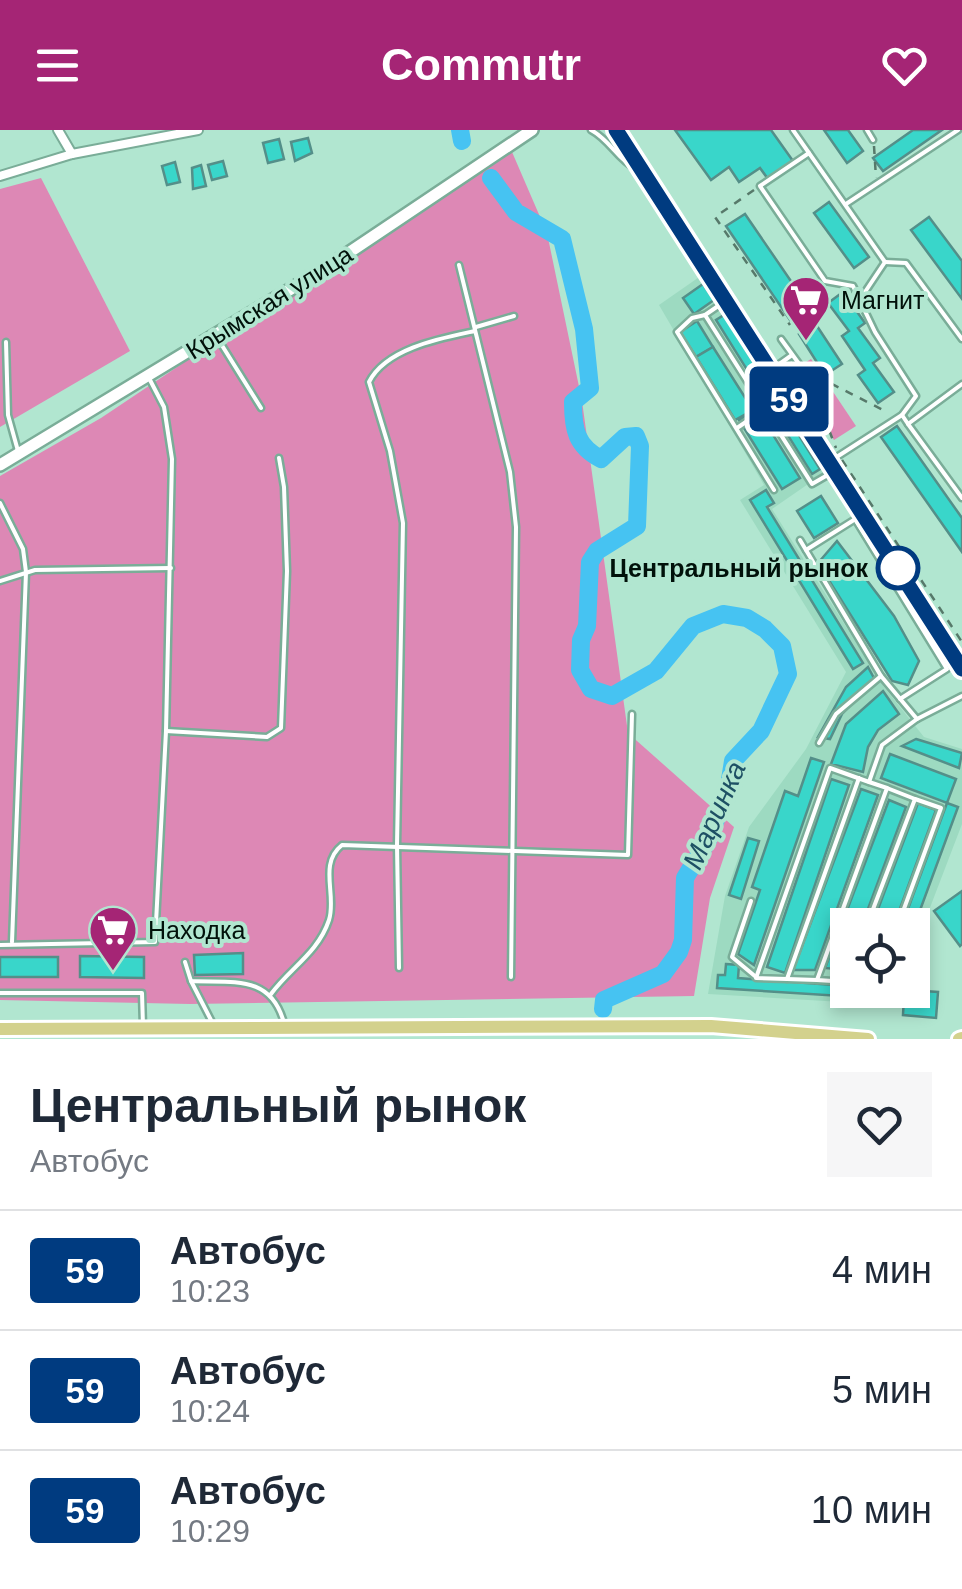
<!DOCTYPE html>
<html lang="ru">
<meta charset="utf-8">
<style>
body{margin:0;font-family:Arial,sans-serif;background:#f6f6f7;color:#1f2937;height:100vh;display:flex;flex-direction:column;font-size:38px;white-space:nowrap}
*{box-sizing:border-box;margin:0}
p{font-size:32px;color:#747a83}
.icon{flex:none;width:55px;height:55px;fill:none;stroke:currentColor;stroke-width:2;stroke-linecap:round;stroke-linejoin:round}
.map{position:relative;height:909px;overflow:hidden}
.sheet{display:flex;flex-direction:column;background:#fff;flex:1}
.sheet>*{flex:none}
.badge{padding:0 20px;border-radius:8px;font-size:35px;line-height:65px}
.fabs{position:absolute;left:830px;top:778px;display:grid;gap:20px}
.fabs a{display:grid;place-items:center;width:100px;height:100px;border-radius:0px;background:#fff;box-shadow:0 5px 15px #0003;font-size:50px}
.map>.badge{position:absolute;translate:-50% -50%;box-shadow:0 0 0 5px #fff}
.round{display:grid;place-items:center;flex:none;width:105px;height:105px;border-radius:0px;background:#f6f6f7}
.head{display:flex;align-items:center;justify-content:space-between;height:170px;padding:0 30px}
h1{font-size:48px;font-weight:800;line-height:75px}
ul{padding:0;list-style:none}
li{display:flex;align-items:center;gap:30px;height:120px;padding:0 30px;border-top:2px solid #e0e1e3}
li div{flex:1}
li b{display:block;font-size:38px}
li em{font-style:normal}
li .badge{min-width:110px;font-weight:700;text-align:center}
header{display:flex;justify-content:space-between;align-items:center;height:130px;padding:0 30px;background:#a52575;color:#fff;font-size:45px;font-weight:800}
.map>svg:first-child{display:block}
</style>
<header><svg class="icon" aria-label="menu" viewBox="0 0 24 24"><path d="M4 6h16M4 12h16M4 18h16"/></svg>Commutr<svg class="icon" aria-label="heart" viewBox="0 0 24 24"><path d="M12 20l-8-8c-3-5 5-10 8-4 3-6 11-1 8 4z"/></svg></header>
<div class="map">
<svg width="962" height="909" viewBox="0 0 962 909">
<rect width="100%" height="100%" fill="#b1e6d0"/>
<polygon fill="#9ddac1" points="705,143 827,341 772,379 884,557 924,607 962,619 962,694 913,822 912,795 848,795 848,860 898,860 892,875 708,864 725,766 749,697 806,619 846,542 740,370 764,355 659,175"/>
<g fill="#dd88b5">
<polygon points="509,15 547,103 582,271 628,603 734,697 710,768 694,866 190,874 0,870 0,346 101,288"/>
<polygon points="41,48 130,221 0,297 0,59"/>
<polygon points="811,229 856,296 834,310 789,243"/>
</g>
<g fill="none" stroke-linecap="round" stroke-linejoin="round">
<g stroke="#46c3f2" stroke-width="18">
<polyline points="460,0 462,11"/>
<path d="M491 48 516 82 562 109 584 199 590 258 573 272C573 299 576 316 601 329L625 307 636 306 640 316 637 396 597 421 590 432 587 496 581 510 580 540 591 559 612 566 656 541 693 496 723 484 747 488 765 499 782 516 788 544 761 601 733 631 729 656 708 710 685 748 683 810 679 822 663 844 604 870 603 879"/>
</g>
</g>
<g fill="#39d6ca" stroke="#548f89" stroke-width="2.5">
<polygon points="675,0 771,0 793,31 768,49 760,38 739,52 729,37 711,50"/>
<polygon points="824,0 848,0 863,21 847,33"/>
<polygon points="913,0 942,0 883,41 873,28"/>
<polygon points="308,8 312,23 295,31 291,12"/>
<polygon points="279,9 284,29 268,33 263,13"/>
<polygon points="223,31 227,46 212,50 208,35"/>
<polygon points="175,32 180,52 167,55 162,36"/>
<polygon points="201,35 206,56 193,59 192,38"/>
<polygon points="829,72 869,127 854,138 814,83"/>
<polygon points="745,84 797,160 807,153 819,170 790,190 726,96"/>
<polygon points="929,87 962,131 962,169 911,100"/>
<polygon points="703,154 714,170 694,184 683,168"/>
<polygon points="843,162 865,193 858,198 880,228 873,233 894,262 878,273 858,245 865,240 842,206 849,201 828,173"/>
<polygon points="724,185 820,339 812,344 716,190"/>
<polygon points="697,191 713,217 696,227 680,202"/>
<polygon points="815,193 842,234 825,245 799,204"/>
<polygon points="713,217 753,280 735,290 696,227"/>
<polygon points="757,279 800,348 782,359 739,290"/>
<polygon points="897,296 962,388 962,422 881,307"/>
<polygon points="766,360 774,373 767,377 863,533 853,539 750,370"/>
<polygon points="821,366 838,393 814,408 797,381"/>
<polygon points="837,411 894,486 919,531 908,555 892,551 818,433"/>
<polygon points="868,537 875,550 842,584 830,609 818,607 846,557"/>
<polygon points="883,561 899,584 878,600 868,617 863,642 831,634 846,594"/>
<polygon points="916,609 962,623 959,638 902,616"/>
<polygon points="890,624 956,649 947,673 881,648"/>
<polygon points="811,628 824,632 754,835 738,824 760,760 752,757 785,661 798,666"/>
<polygon points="831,649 849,655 785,843 767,837"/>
<polygon points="861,659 878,665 815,840 793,840"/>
<polygon points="889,670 906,677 862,795 848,795 845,840 825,838"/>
<polygon points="918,673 936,680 894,795 872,795"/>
<polygon points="947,673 958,677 912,802 912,795 902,795"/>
<polygon points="748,708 759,711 741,769 729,765"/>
<polygon points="962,761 962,814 960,816 934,781"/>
<polygon points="243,823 243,844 195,845 194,825"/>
<polygon points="80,826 144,827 144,848 80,847"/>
<rect x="0" y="827" width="58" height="20"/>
<polygon points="726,834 739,835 738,848 848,856 848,860 874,860 873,868 717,858 718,845 725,845"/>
<polygon points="924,861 938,862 936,888 903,885 904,866 924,867"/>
</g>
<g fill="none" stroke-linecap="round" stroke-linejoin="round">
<g stroke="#7aad98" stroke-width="9">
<g id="service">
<path d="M591 0C610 10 617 29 636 39"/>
<polyline points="793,0 885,132"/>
<polyline points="867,0 873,10"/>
<polyline points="809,23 760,56 825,151 853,156 875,202 916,266 902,285 832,330"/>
<polyline points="846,74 958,0"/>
<polyline points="885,132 906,133 962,209"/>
<polyline points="459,135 510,342 516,397 511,847"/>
<polyline points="861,168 885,132"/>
<polyline points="724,172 705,185 812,354 831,343"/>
<polyline points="705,185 692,188 677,202 774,360"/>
<polyline points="476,197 514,186"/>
<polyline points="218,209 261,278"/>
<polyline points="781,209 810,249"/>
<polyline points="6,212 8,285 18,321"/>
<polyline points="771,240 792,225"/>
<polyline points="902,285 908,294 962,254"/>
<polyline points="908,294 962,368"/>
<polyline points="737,298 762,281"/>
<polyline points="0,373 23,419 26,442 12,812"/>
<polyline points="855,389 947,539 900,569"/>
<polyline points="800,410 881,546 917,589"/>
<polyline points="806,420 857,388"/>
<polyline points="0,451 35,440 171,438"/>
<polyline points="166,601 267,607 281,598 287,441 284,357 279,328"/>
<polyline points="819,613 836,584 881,546"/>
<polyline points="859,648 787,849 756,848 830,638 869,652 882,615 917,589 962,566"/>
<polyline points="887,658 915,669"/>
<polyline points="751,771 732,827 756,847"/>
<polyline points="867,795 915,669 941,678 898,795"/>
<polyline points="0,815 155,812 166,601 172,329 164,277 150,250"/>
<path d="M185 832 191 851C233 853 271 844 284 893"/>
<path d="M399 838 397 715 403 393 390 321 369 252C386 218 442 208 475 201"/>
<polyline points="787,849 817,850"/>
<polyline points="191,851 213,894"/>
<polyline points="848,852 817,850 887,658 869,652"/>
<polyline points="0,863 142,863 143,896"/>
<path d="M271 864C290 838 318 823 329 790 337 765 318 734 342 715L628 725 632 584"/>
</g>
</g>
<g stroke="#7aad98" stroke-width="12">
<g id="minor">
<polyline points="58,0 72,24"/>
<polyline points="0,46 72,24 198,0"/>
</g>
</g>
<g stroke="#7aad98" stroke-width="16">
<g id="secondary">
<polyline points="616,0 962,539"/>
<polyline points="0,335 329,136 532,0"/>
</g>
</g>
<g stroke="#fff" stroke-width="18">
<g id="primary">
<polyline points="0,899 711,896 868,909"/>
<polyline points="959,909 962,908"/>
</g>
</g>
<g stroke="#57796a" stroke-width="2.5" stroke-dasharray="8 8" stroke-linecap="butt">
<polyline points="874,16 876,48"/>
<polyline points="754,60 715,87 790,195"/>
<polyline points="816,250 826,251 887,282"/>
<polyline points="812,256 836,318"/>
<polyline points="842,330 962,512"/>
</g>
<use href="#service" stroke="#fff" stroke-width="4"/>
<use href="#minor" stroke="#fff" stroke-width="8"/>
<use href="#secondary" stroke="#fff" stroke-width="11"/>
<use href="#primary" stroke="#d3d18d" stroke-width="12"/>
</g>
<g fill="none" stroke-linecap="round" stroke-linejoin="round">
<g stroke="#fff" stroke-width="22">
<polyline id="line" points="616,0 962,539"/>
</g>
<use href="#line" stroke="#003b80" stroke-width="15"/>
</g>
<defs>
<g id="supermarket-pin" transform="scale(2.5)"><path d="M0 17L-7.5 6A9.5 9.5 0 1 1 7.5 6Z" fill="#a52575" stroke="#b1e6d0"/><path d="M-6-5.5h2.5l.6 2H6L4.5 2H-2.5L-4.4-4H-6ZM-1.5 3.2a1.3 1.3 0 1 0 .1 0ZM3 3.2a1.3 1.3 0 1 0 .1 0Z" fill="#fff"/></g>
</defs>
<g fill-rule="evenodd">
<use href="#supermarket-pin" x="806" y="170"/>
<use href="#supermarket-pin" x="113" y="800"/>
</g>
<circle fill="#fff" stroke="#003b80" stroke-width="5" cx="898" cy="438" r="20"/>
<g text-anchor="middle" stroke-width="8" stroke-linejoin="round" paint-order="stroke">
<g font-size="25" fill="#01110a" stroke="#b1e6d0" text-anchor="start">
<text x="841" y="179">Магнит</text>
<text x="148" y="809">Находка</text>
</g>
<g font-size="25" fill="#01110a" stroke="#b1e6d0">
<text transform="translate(269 172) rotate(-32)" y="9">Крымская улица</text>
</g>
<g font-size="25" font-weight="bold" fill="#01110a" stroke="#b1e6d0" text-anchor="end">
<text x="868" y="447">Центральный рынок</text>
</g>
<g font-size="28" font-style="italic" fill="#1e5064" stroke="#b1e6d0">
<text transform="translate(714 685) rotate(-66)" y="10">Маринка</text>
</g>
</g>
</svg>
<div class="fabs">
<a><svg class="icon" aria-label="locate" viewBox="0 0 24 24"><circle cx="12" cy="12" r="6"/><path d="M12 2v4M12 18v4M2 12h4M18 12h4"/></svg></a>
</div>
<b class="badge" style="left:789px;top:269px;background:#003b80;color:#fff">59</b>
</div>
<section class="sheet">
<div class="head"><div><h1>Центральный рынок</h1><p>Автобус</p></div><a class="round"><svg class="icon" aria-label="heart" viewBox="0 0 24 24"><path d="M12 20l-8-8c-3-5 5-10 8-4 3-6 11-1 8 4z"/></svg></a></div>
<ul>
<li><span class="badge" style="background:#003b80;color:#fff">59</span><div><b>Автобус</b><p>10:23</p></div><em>4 мин</em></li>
<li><span class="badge" style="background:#003b80;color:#fff">59</span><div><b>Автобус</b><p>10:24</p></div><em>5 мин</em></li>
<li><span class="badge" style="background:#003b80;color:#fff">59</span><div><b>Автобус</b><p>10:29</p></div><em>10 мин</em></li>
</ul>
</section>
